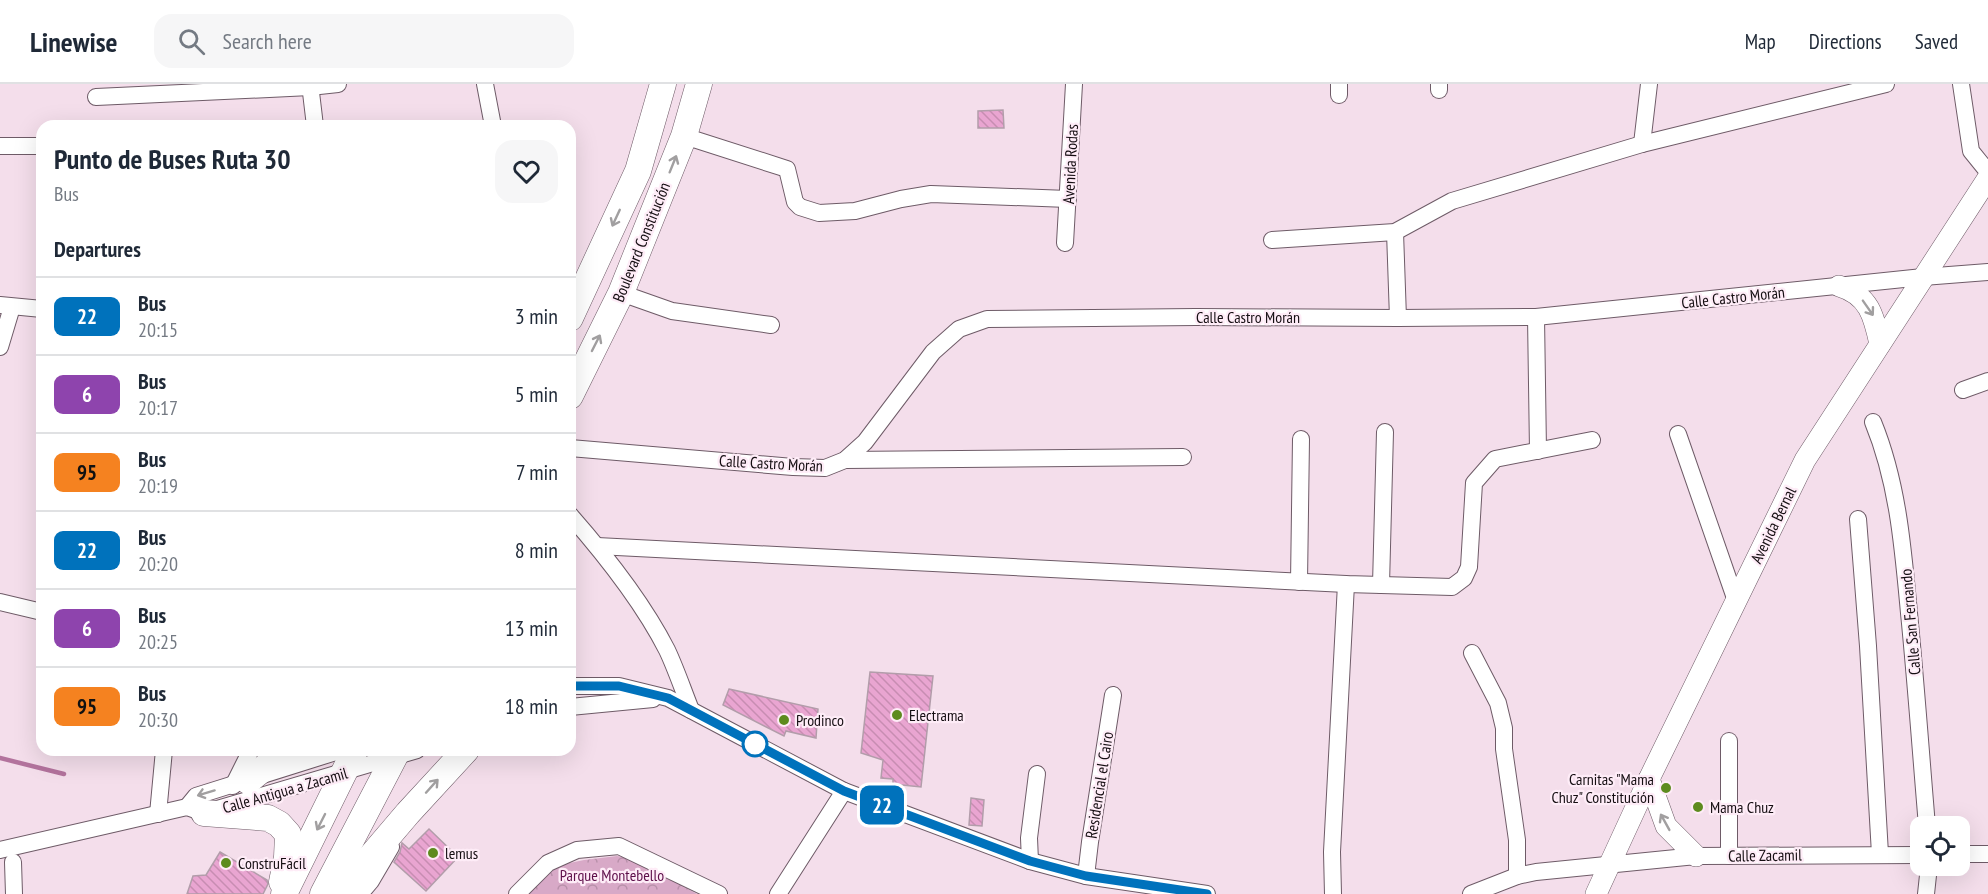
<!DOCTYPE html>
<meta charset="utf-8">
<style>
body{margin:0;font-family:"PT Sans Narrow",sans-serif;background:#f6f6f7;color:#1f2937;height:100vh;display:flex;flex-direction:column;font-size:22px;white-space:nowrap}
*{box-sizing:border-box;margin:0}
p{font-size:20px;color:#747a83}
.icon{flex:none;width:33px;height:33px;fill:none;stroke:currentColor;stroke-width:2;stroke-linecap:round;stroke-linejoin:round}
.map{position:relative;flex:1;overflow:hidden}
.side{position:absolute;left:36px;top:36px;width:540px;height:636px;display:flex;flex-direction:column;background:#fff;border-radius:18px;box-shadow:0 6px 24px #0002}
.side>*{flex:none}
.badge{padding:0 12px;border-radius:9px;font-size:21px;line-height:39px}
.tools{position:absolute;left:1910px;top:732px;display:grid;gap:12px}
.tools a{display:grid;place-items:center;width:60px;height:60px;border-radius:12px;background:#fff;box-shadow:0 6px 24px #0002;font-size:30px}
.map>.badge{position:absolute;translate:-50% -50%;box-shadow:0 0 0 3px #fff}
h2{padding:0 18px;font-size:22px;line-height:54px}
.round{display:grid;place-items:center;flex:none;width:63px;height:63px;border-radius:18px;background:#f6f6f7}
.overview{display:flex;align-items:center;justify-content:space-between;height:102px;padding:0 18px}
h1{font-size:28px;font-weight:800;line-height:45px}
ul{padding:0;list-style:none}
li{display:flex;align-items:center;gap:18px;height:78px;padding:0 18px;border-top:2px solid #e0e1e3}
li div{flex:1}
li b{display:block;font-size:22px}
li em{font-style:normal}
li .badge{min-width:66px;font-weight:700;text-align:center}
header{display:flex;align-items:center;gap:36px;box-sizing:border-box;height:84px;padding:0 30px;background:#fff;border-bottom:2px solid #e0e1e3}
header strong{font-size:28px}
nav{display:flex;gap:33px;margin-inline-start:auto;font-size:21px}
.search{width:420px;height:54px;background:#f6f6f7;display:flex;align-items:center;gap:15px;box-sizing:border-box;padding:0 21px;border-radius:18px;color:#747a83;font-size:22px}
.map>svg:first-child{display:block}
</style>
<header>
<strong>Linewise</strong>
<div class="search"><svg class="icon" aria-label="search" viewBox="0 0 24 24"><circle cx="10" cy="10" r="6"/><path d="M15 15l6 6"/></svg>Search here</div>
<nav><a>Map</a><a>Directions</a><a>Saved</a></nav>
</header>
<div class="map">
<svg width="1988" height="810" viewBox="0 0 1988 810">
<defs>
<pattern id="park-crowns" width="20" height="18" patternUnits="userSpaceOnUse" patternTransform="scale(1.5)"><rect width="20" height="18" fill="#d8a9c7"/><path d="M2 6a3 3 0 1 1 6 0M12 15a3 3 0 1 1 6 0" fill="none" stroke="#b890aa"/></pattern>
<pattern id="building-back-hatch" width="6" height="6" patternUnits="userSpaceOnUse" patternTransform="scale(1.5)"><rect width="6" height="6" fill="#e9a5d1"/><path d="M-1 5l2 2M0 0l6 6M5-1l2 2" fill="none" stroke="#c78db2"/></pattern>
</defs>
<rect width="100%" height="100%" fill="#f4deeb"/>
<polygon fill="url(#park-crowns)" points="617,772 632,774 697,810 527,810 555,782 584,776"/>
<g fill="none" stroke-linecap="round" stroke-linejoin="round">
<polyline stroke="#b3739d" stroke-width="4.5" points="0,674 64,690"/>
</g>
<g fill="url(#building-back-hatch)" stroke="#b29daa" stroke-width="1.5">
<polygon points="1003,26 1004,44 978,44 978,27"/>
<polygon points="870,588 933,592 921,703 893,700 893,695 881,694 883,676 861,669"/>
<polygon points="729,605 818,625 816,654 786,647 784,652 723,621"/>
<polygon points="971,714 984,716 982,742 969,741"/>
<polygon points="429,745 458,773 426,807 394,778 400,768 402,759 409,765"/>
<polygon points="220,768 267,796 268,800 263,810 187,810 193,792 206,791"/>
</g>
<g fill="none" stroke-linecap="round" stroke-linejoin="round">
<g stroke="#6e5b67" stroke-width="18">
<g id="minor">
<polyline points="310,0 315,42"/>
<polyline points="485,0 493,42"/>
<polyline points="1439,0 1439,6"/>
<polyline points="1961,0 1971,67 1988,88"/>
<polyline points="1339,11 1339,0"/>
<polyline points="96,13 310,3 338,0"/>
<polyline points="684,52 787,85 795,118 800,123 819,129 855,127 901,115 931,110 1068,115"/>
<polyline points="1642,60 1649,0"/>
<polyline points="0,62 42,62"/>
<polyline points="1395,148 1398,234"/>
<polyline points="1272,156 1395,148 1452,117 1642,60 1886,0"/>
<polyline points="1065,159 1074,0"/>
<polyline points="621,209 672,227 771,241"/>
<polyline points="0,221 42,225"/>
<polyline points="1536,233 1538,367"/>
<polyline points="0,263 12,223"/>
<polyline points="1963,306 1988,297"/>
<path d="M1873 338C1898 399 1903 464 1909 529 1916 600 1921 671 1927 742"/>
<polyline points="1678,350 1736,517"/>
<polyline points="570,364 793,383 825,384 845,376 865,358 933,268 959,245 987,235 1196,233 1398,234 1536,233 1923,193 1988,188"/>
<polyline points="845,376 1183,373"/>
<path d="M570 431C606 472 642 517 667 566 676 585 683 606 691 626"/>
<polyline points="1858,435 1868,562 1880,770"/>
<polyline points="597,462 1346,500 1452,503 1464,494 1469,483 1474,399 1495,375 1592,356"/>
<polyline points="1299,498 1301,355"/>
<polyline points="1381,501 1385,348"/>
<polyline points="0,518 42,528"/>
<polyline points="1472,569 1498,619 1504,644 1504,665 1517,756 1517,792"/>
<polyline points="570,602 619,602 668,614 844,707 1030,777 1086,792 1207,810"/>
<polyline points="570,623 653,615"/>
<polyline points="1729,657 1729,772"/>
<polyline points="233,702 251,666"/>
<polyline points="187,723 196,712 342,666"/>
<polyline points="158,730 164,666"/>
<polyline points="0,766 187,723 204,729 417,666"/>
<polyline points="1959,770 1988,770"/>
<polyline points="1030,777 1029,754 1037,690"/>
<polyline points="13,778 14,810"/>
<polyline points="1086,792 1090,758 1113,611"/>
<polyline points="360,810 371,797 391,763"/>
<polyline points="517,810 548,779 577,766 619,762 719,810"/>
<polyline points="778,810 844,707"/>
<polyline points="1333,810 1332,768 1346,500"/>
<polyline points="1471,810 1517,792 1536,788 1696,772 1920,771"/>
<polyline points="1926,810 1929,782"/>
</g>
</g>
<g stroke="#6e5b67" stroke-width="22">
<g id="major">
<path d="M1839 202C1869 211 1874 232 1880 260"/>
<polyline points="1649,695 1666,742 1696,772"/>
<polyline points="1596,810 1649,695 1805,376 1988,94"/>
</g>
</g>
<g stroke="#6e5b67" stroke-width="27">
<g id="highway">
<polyline points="570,234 638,87 663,0"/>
<polyline points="570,312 621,209 684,52 699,0"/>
<polyline points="248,697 286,666"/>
<polyline points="204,729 268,734 279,740 288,750 287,773 282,798"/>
<polyline points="284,810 355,666"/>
<polyline points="323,810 398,666"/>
<polyline points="339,810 408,729 466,666"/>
</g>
</g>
<use href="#minor" stroke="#fff" stroke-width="16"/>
<use href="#major" stroke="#fff" stroke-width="21"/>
<use href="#highway" stroke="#fff" stroke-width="26"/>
</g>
<defs><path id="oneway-shaft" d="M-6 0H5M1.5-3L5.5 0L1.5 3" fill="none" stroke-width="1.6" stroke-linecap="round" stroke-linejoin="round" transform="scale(1.5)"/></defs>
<g stroke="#a19fa0">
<use href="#oneway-shaft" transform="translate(673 80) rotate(-68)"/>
<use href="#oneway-shaft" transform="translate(616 134) rotate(115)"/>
<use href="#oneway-shaft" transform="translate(1868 224) rotate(55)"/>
<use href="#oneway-shaft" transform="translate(596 259) rotate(-63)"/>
<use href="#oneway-shaft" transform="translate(432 702) rotate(-48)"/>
<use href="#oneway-shaft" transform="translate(206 709) rotate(163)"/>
<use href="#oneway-shaft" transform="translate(321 738) rotate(117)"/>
<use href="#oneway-shaft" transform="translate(1665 738) rotate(-119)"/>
</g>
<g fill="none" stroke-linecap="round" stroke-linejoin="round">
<g stroke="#fff" stroke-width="14">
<polyline id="line" points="570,602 619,602 668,614 844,707 1030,777 1086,792 1207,810"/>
</g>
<use href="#line" stroke="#0072bc" stroke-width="9"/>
</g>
<g fill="#5d8b1e" stroke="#feecf7" stroke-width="2">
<circle cx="897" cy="631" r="6"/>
<circle cx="784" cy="636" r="6"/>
<circle cx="1666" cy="704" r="6"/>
<circle cx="1698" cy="723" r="6"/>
<circle cx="433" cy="769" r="6"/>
<circle cx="226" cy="779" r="6"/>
</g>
<circle fill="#fff" stroke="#0072bc" stroke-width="3" cx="755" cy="660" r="12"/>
<g text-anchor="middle" stroke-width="4.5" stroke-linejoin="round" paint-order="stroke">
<g font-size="16" fill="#150e12" stroke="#feecf7">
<text transform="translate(1070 80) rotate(-87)" y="6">Avenida Rodas</text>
<text transform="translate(641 158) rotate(-68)" y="6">Boulevard Constitución</text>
<text transform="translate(1733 213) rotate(-6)" y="6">Calle Castro Morán</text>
<text x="1248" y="239">Calle Castro Morán</text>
<text transform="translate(771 379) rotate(3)" y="6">Calle Castro Morán</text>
<text transform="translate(1773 441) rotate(-64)" y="6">Avenida Bernal</text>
<text transform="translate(1910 538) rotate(-95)" y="6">Calle San Fernando</text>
<text transform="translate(1099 701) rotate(-81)" y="6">Residencial el Cairo</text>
<text transform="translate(285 706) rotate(-16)" y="6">Calle Antigua a Zacamil</text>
<text transform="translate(1765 771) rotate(-1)" y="6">Calle Zacamil</text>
</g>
<g font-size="16" fill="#150e12" stroke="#feecf7" text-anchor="start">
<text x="909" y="637">Electrama</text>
<text x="796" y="642">Prodinco</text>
<text x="1654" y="701" text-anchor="end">Carnitas "Mama<tspan x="1654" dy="18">Chuz" Constitución</tspan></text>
<text x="1710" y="729">Mama Chuz</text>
<text x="445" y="775">lemus</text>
<text x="238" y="785">ConstruFácil</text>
</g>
<g font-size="16" fill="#5e0f4a" stroke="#feecf7">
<text x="612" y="797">Parque Montebello</text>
</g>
</g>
</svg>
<div class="tools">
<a><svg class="icon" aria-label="locate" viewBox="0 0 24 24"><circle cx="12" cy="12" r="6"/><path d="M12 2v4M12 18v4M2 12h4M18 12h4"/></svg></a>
</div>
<b class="badge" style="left:882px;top:721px;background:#0072bc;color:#fff">22</b>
<section class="side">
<div class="overview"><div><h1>Punto de Buses Ruta 30</h1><p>Bus</p></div><a class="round"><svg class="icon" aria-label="heart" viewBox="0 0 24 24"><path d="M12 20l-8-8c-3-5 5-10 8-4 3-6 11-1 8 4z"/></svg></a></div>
<h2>Departures</h2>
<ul>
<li><span class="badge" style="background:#0072bc;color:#fff">22</span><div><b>Bus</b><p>20:15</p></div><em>3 min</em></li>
<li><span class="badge" style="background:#8e44ad;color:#fff">6</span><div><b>Bus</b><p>20:17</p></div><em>5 min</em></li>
<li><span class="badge" style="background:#f58220;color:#111">95</span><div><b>Bus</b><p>20:19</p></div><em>7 min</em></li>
<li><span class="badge" style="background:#0072bc;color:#fff">22</span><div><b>Bus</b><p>20:20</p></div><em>8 min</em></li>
<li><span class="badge" style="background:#8e44ad;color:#fff">6</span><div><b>Bus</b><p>20:25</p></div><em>13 min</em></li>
<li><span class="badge" style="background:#f58220;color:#111">95</span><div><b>Bus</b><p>20:30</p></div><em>18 min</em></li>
</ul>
</section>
</div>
